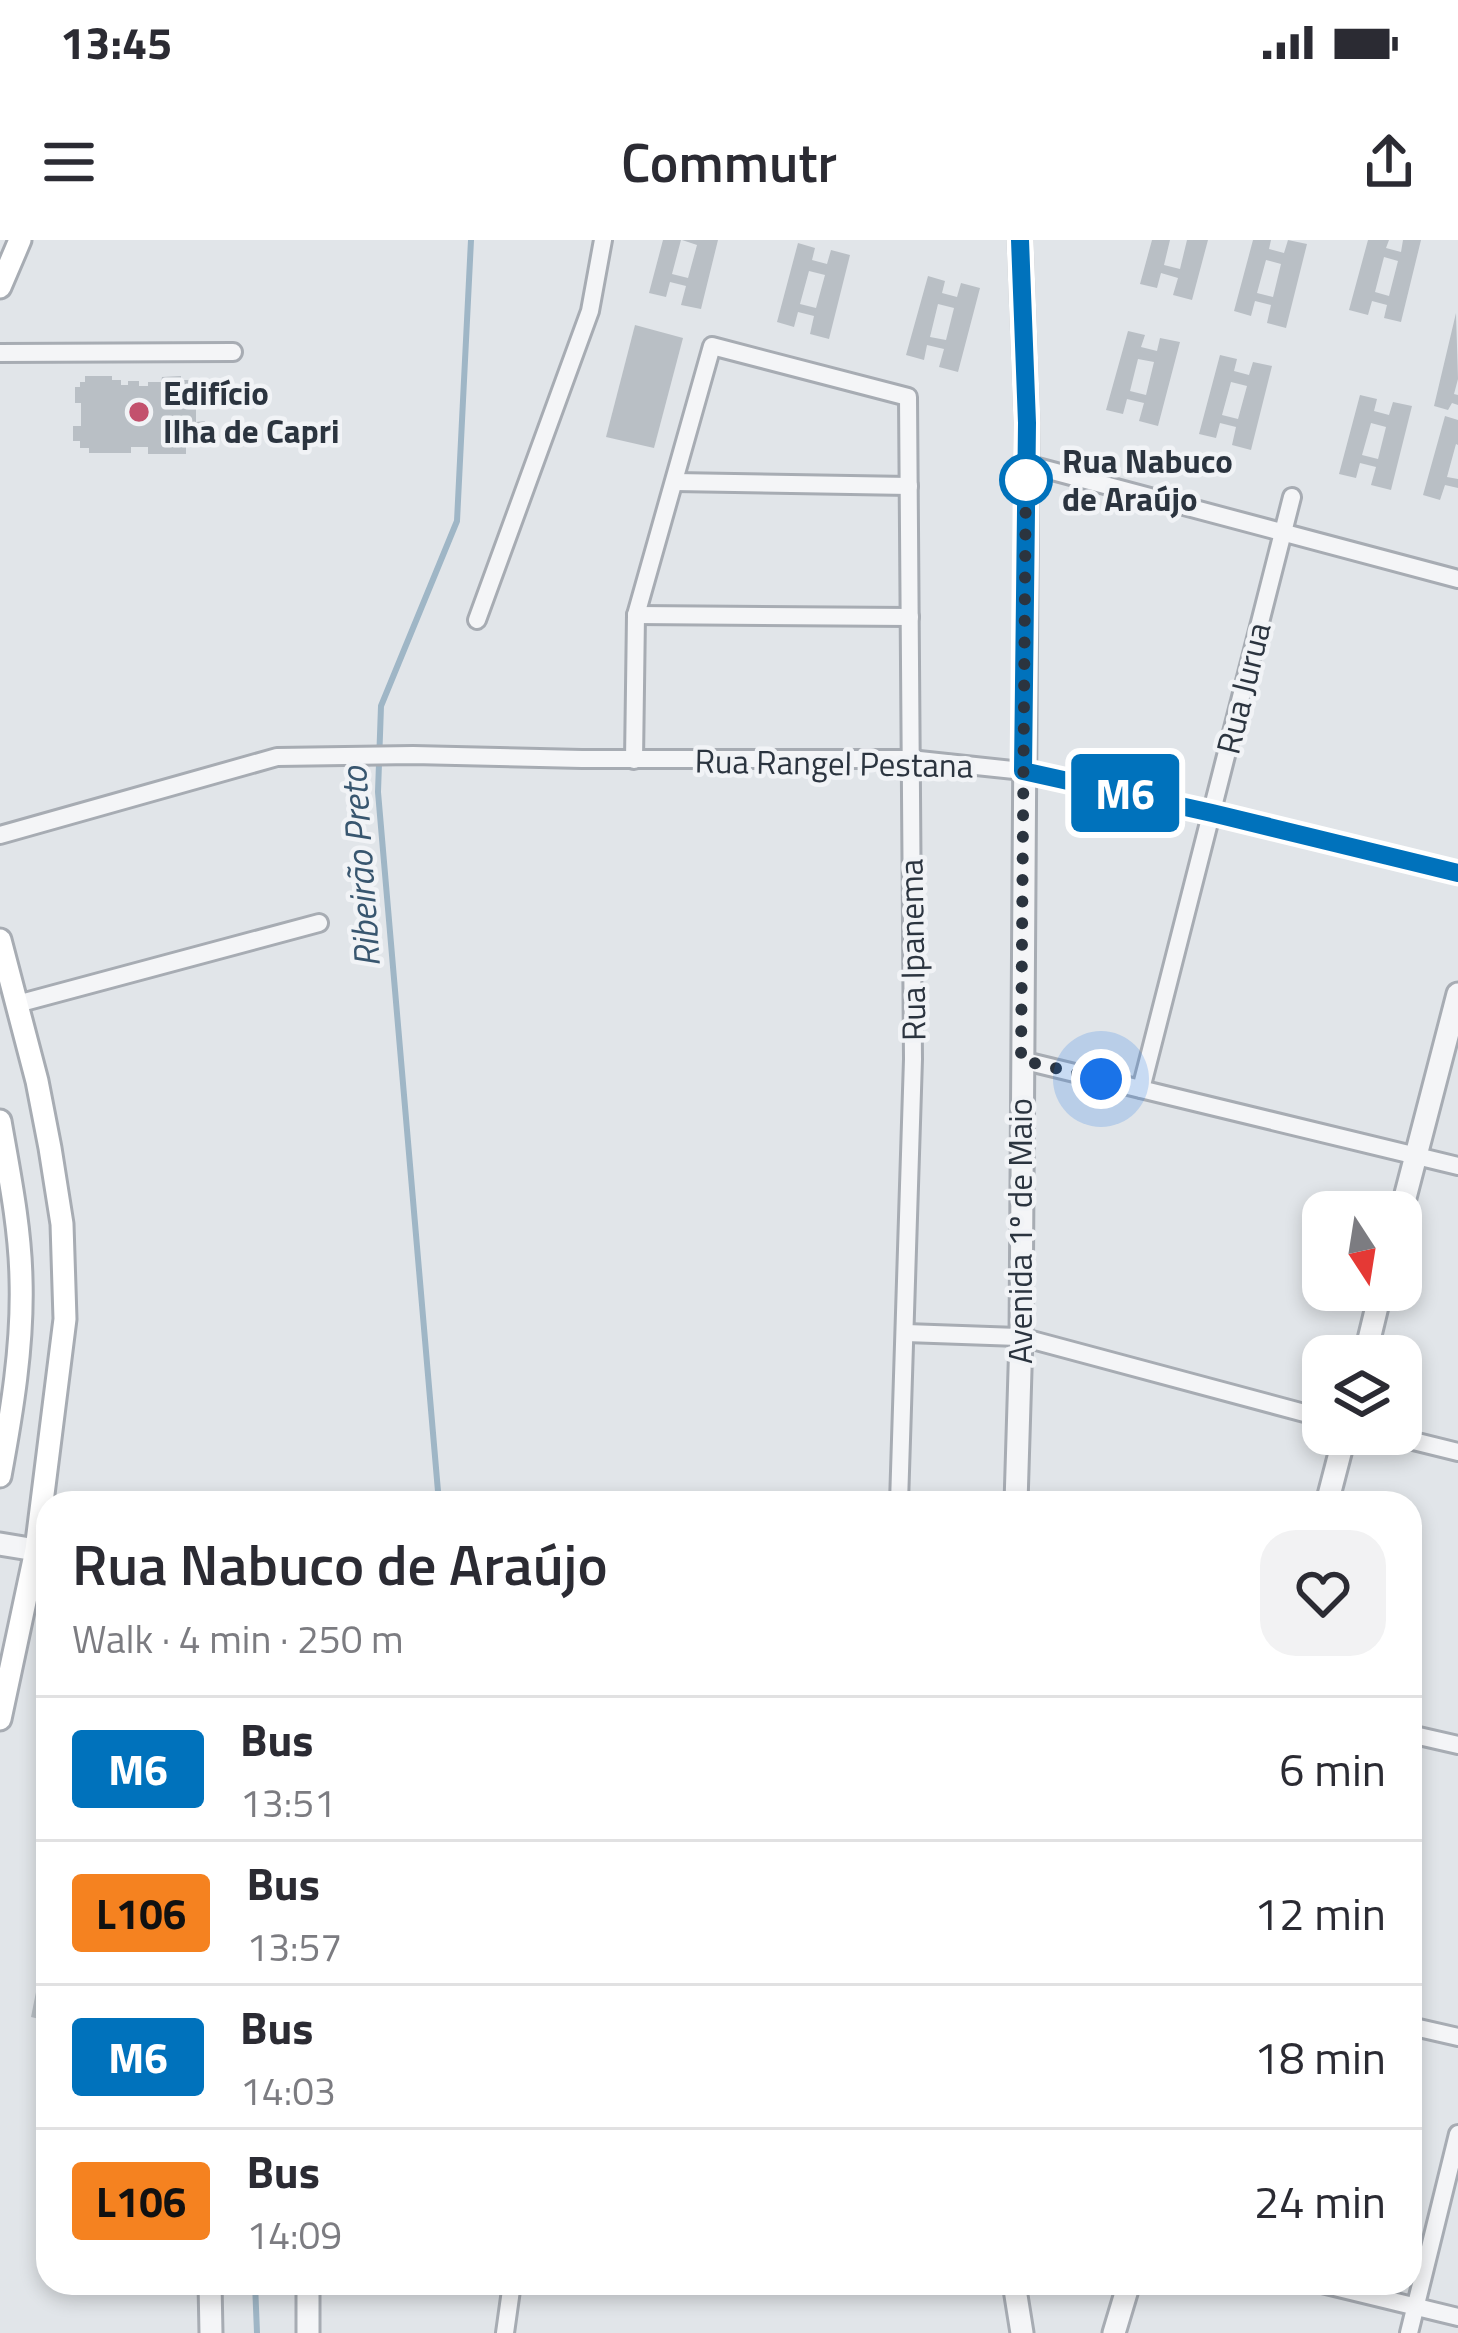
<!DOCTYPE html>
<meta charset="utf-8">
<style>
body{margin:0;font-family:"Titillium Web",sans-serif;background:#f2f2f3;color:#2b2b33;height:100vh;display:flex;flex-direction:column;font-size:45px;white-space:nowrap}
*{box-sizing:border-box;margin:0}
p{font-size:39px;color:#7c7c81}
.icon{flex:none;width:66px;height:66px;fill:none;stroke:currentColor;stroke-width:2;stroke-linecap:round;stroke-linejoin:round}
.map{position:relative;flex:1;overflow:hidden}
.side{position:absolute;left:36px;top:1251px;width:1386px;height:804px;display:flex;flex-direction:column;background:#fff;border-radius:36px;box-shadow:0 6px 18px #0003}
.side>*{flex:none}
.badge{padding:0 24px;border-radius:9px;font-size:42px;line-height:78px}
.needle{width:78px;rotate:168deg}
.buttons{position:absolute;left:1302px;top:951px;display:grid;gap:24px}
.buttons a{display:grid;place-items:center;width:120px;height:120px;border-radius:24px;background:#fff;box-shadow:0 6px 18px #0003;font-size:60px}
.you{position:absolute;width:60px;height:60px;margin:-30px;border:9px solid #fff;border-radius:50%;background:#1a73e8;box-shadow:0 0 0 18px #1a73e833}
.map>.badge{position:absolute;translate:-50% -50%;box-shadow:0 0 0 6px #fff}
.round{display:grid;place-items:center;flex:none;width:126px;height:126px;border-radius:36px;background:#f2f2f3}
.headline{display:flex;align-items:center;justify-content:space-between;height:204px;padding:0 36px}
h1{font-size:57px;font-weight:600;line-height:90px}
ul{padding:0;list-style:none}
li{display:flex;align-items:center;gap:36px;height:144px;padding:0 36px;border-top:3px solid #e1e1e2}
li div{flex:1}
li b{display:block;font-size:45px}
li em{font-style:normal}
li .badge{min-width:132px;font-weight:700;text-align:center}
.status{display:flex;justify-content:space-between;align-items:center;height:84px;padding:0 60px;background:#fff;direction:ltr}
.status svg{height:33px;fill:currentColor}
header{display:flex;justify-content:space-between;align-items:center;height:156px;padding:0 36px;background:#fff;font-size:54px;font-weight:600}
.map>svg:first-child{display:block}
</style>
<div class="status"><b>13:45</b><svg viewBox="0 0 49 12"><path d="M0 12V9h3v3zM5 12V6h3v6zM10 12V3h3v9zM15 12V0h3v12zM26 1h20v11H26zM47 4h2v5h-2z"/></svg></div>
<header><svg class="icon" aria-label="menu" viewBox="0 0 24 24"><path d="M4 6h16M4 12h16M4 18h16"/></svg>Commutr<svg class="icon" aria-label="share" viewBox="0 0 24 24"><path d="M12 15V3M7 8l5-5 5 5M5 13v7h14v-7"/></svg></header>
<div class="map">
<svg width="1458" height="2093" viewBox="0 0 1458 2093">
<rect width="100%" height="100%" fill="#e1e5e9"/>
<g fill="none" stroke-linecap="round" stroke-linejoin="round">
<g stroke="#9fb6c6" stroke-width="6">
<polyline points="439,1263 378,552 381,466 457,281 471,0"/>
<polyline points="255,2043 257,2093"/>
</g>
</g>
<g fill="#b9bfc5" fill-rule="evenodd">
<polygon points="663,0 681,0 672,34 688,38 697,5 682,0 718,0 701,69 681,65 686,46 670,42 666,57 649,53"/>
<polygon points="1152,0 1170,0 1164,25 1180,29 1187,0 1208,0 1192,60 1173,55 1178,38 1161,33 1157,48 1140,44"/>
<path d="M1253 0H1271L1269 9 1284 13 1288 0 1307 4 1286 88 1267 83 1271 65 1255 61 1251 76 1234 71ZM1266 20 1281 24 1273 57 1257 53Z"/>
<path d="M1368 0H1389L1386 8 1401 12 1403 0H1421L1401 82 1384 78 1387 65 1372 61 1368 75 1349 70ZM1384 17 1398 21 1389 56 1375 52Z"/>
<path d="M798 3 815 8 812 20 827 24 831 10 850 15 829 99 810 94 814 76 798 72 794 87 777 82ZM809 31 825 35 816 68 800 64Z"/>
<path d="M928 36 945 41 942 53 957 57 961 43 980 48 958 132 939 127 944 109 927 105 924 120 906 115ZM938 64 954 68 946 100 930 97Z"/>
<polygon points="1456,73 1458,139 1454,154 1458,155 1458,165 1452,163 1448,170 1434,166"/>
<polygon points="635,85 683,98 654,208 606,197"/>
<path d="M1128 91 1145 95 1141 107 1157 111 1160 98 1180 102 1158 186 1139 181 1144 163 1127 159 1123 174 1106 170ZM1138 119 1154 122 1146 155 1130 151Z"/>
<path d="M1220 115 1237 119 1234 131 1249 135 1253 122 1272 126 1251 210 1232 205 1236 187 1220 183 1216 198 1199 194ZM1231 142 1247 146 1238 179 1222 175Z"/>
<polygon points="85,136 112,136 112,140 121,140 121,145 128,145 128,141 139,141 139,146 148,146 148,142 161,142 162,137 181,136 181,140 195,140 195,150 203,150 203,159 196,160 196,182 205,181 205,194 199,194 199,205 186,205 186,214 148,214 148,207 131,207 131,213 89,213 89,208 80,208 80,201 73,201 73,186 81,186 81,163 75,163 75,147 80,147 80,142 85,142"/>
<path d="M1360 155 1377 159 1374 171 1389 175 1393 162 1412 166 1391 250 1371 245 1376 227 1360 223 1356 238 1339 234ZM1371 183 1386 187 1378 219 1362 215Z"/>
<polygon points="1445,176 1458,180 1458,205 1456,204 1447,237 1458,239 1458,248 1445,245 1440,260 1423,255"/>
<polygon points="36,1752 48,1754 48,1781 31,1777"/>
</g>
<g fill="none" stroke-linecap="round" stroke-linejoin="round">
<g stroke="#a7acb3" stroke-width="22">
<g id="minor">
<polyline points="0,113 233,112"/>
<polyline points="1026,224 1458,339"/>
<polyline points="675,242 909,246"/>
<polyline points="636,375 910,377"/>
<polyline points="477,380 590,71 603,0"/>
<polyline points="634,520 636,375 712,106 908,157 913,819 899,1263"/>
<polyline points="0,595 277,517 413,515 582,519 910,519 1023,531 1212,573 1458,633"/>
<polyline points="17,764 319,683"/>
<polyline points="1021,820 1458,926"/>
<polyline points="1141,849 1292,257"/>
<polyline points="906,1093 1021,1097 1323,1178"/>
<polyline points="1385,1194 1458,1212"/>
<polyline points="1410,1494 1458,1505"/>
<polyline points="1410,1786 1458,1797"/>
<polyline points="1318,2043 1458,2077"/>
<polyline points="505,2093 512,2043"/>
<polyline points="1409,2093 1458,1894"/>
</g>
</g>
<g stroke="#a7acb3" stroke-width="27">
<g id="tertiary">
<polyline points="1401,973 1458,754"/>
<polyline points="1365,1116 1381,1050"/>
<polyline points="1016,1263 1021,1097 1027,183 1020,0"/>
<polyline points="1327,1263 1345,1194"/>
<polyline points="0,1304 48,1312"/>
<polyline points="210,2043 211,2093"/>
<polyline points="308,2043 308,2093"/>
<polyline points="1014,2043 1022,2093"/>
<polyline points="1114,2093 1129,2043"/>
</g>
</g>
<g stroke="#a7acb3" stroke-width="27">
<g id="secondary">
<polyline points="0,47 20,0"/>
<polyline points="0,700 37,841 50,908 62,984 65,1079 36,1310 0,1479"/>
<path d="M0 881C9 933 20 986 21 1039 23 1105 12 1171 0 1236"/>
</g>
</g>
<use href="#minor" stroke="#f4f5f7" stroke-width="16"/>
<use href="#tertiary" stroke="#f4f5f7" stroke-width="21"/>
<use href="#secondary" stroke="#fff" stroke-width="21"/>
</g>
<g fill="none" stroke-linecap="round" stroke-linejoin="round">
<g stroke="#fff" stroke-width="27">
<polyline id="line" points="1020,0 1027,183 1023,531 1212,573 1458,633"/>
</g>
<use href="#line" stroke="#0072bc" stroke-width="18"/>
<polyline stroke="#2b343f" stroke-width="12" stroke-dasharray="0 21.6" points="1026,240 1026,224 1021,820 1101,839"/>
</g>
<circle fill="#c3516d" stroke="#f1f3f6" stroke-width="4.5" cx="139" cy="172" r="12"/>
<circle fill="#fff" stroke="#0072bc" stroke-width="6" cx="1026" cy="240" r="24"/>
<g text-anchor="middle" stroke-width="9" stroke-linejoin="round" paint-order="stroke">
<g font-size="33" font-weight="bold" fill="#2b343f" stroke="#f1f3f6" text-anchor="start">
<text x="163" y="165">Edifício<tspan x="163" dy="38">Ilha de Capri</tspan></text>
</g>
<g font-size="33" font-weight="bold" fill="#2b343f" stroke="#f1f3f6" text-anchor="start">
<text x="1062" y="233">Rua Nabuco<tspan x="1062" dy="38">de Araújo</tspan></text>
</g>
<g font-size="33" fill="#2b343f" stroke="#f1f3f6">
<text transform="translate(1243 448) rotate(-76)" y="12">Rua Jurua</text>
<text transform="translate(834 523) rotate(1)" y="12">Rua Rangel Pestana</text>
<text transform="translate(912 710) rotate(-91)" y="12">Rua Ipanema</text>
<text transform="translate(1020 991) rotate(-90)" y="12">Avenida 1º de Maio</text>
</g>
<g font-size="36" font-style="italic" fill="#38566f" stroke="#f1f3f6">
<text transform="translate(360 627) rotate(-94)" y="13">Ribeirão Preto</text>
</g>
</g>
</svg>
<div class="buttons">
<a><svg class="needle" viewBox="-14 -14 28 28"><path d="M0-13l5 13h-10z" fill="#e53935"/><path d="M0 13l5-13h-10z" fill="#7c7c81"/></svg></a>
<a><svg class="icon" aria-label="layers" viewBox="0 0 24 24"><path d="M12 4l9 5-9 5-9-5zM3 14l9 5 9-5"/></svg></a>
</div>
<div class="you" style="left:1101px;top:839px"></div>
<b class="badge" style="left:1125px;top:553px;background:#0072bc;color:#fff">M6</b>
<section class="side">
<div class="headline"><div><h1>Rua Nabuco de Araújo</h1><p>Walk · 4 min · 250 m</p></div><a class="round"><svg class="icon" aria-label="heart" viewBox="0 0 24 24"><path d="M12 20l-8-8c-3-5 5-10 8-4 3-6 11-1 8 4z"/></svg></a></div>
<ul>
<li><span class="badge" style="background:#0072bc;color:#fff">M6</span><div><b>Bus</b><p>13:51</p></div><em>6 min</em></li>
<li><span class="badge" style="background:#f58220;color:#111">L106</span><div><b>Bus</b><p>13:57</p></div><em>12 min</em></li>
<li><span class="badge" style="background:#0072bc;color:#fff">M6</span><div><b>Bus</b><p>14:03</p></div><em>18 min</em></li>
<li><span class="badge" style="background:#f58220;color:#111">L106</span><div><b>Bus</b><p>14:09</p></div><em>24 min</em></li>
</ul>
</section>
</div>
